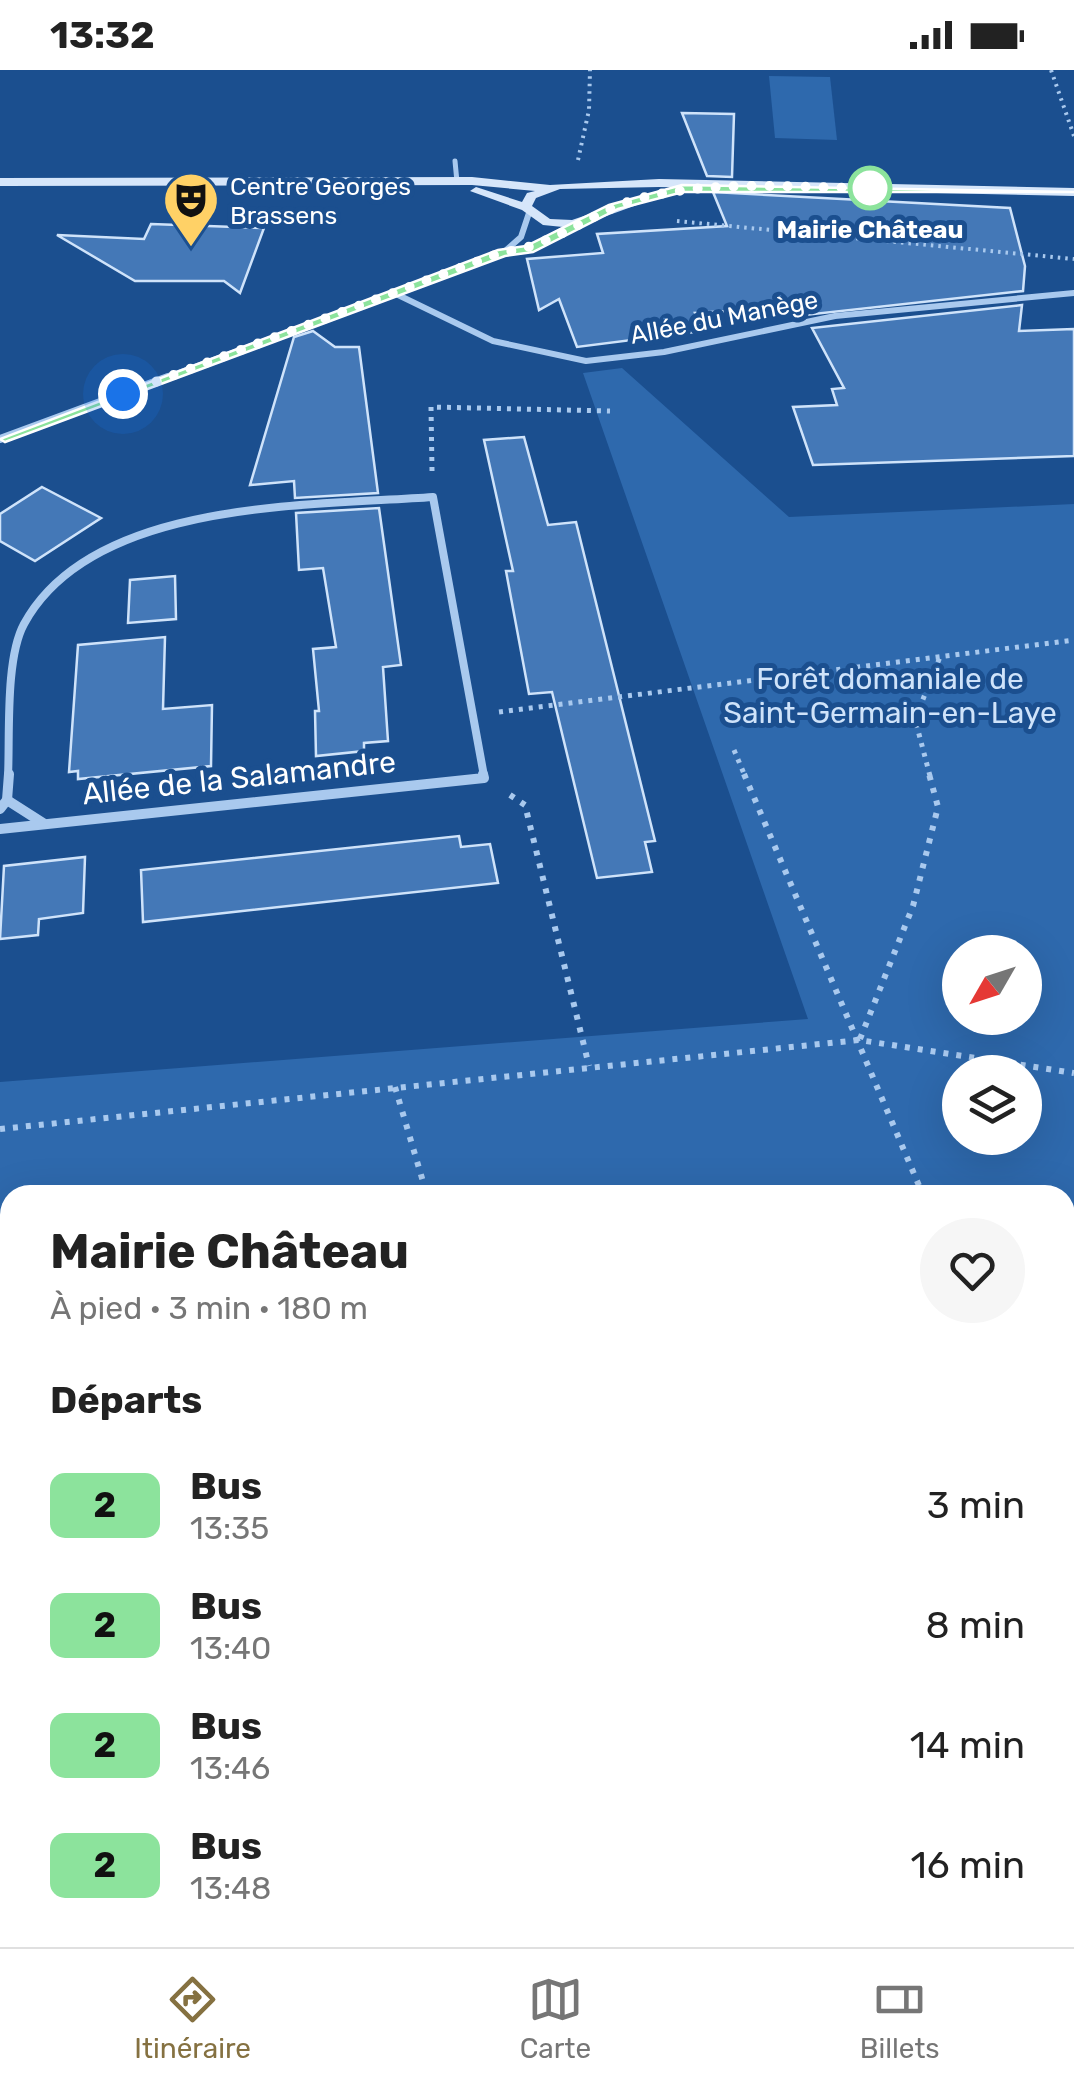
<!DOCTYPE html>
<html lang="fr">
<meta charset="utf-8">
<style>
body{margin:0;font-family:Rubik,sans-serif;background:#f6f6f6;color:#222;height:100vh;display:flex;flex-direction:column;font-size:38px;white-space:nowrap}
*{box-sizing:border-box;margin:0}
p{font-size:32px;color:#767676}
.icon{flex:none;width:55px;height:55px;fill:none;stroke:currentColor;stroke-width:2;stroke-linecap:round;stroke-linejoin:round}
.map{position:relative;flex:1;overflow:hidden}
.panel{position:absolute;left:0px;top:1115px;width:1075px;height:762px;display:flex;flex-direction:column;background:#fff;border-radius:30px 30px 0 0;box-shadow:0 10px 40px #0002}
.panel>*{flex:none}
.badge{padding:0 20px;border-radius:15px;font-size:35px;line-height:65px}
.needle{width:65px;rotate:231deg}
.controls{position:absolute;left:942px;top:865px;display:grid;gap:20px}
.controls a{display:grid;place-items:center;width:100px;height:100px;border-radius:50%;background:#fff;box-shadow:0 10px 40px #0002;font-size:50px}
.you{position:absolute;width:50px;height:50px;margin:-25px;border:8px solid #fff;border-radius:50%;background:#1a73e8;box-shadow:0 0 0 15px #1a73e833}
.map>.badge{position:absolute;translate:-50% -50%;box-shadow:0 0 0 5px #fff}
h2{padding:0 50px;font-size:38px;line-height:90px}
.round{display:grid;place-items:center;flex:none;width:105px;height:105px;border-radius:52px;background:#f6f6f6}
.head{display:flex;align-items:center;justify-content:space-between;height:170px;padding:0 50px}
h1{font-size:48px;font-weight:700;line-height:75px}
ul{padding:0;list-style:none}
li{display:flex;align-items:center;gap:30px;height:120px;padding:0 50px}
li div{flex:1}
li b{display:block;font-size:38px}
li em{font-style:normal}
li .badge{min-width:110px;font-weight:700;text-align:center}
.status{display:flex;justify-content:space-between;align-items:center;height:70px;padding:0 50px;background:#fff;direction:ltr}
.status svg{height:28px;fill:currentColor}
.tab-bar{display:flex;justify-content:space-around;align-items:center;height:140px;border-top:2px solid #e0e0e0;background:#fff;font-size:28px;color:#767676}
.tab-bar a{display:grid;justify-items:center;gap:5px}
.tab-bar .active{color:#857141}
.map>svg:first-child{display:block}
</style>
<div class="status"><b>13:32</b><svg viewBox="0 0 49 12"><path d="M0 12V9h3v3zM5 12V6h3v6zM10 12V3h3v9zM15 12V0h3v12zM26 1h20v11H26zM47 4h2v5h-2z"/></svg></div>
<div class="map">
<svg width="1074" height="1877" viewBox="0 0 1074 1877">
<rect width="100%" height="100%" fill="#1b4f8f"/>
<g fill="#2e69ad" fill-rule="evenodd">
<polygon points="769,6 830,7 837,70 775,68"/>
<path d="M622 298 789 447 1074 434V1877H0V1012L808 949 583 303ZM1025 882V948H960V882ZM1025 1002V1068H960V1002ZM1065 1125V1868H10V1125Z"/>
</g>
<g fill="#4478b7" stroke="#cfe3fa" stroke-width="2.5">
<polygon points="682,43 734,44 732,107 707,106"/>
<polygon points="713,122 1010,138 1025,196 1023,221 805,245 801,237 695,243 703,261 577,277 559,229 539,240 527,189 603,183 597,164 727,156"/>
<polygon points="151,154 264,158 240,223 224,211 135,211 57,165 144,169"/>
<polygon points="1022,235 1019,261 1074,259 1074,386 813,395 793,337 837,335 832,319 844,318 812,258"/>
<polygon points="313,261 335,277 359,277 378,423 295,428 294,411 250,415 294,267"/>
<polygon points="524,367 548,455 576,452 655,771 645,772 652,802 597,808 552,622 529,624 506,501 513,501 484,370"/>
<polygon points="42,417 101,448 35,491 0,471 0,444"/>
<polygon points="379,438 401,595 383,597 388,671 364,673 364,681 316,686 315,641 319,641 313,579 336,577 323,498 299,500 296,443"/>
<polygon points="175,506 176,549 128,553 130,510"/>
<polygon points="165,567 163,639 212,635 211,696 78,709 78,701 69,702 78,575"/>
<polygon points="459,766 461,777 490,774 498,813 143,852 141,800"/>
<polygon points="85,787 83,843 39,849 38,865 0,869 4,796"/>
</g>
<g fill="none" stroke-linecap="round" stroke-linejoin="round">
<g stroke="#a9c9ee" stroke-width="4" stroke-dasharray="2.5 5" stroke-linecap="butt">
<polyline points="1051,0 1074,66"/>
<polyline points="578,90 589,40 590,0"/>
<polyline points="677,151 1074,189"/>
</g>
<g stroke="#a9c9ee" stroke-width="5" stroke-dasharray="4 6" stroke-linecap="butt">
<polyline points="432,401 431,337 610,341"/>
<polyline points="499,642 1074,570"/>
<polyline points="734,680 745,706"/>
<polyline points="930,706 915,649 940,587"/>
</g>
<g stroke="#a9c9ee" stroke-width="6" stroke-dasharray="5 8" stroke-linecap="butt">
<polyline points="744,704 923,1125"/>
<polyline points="510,725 525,735 589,996"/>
<polyline points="860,969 913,836 938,737 929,704"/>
<polyline points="395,1017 427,1125"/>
<polyline points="0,1059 859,970 1074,1003"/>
</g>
<g stroke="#a9c9ee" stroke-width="8" stroke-dasharray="6 10" stroke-linecap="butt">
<polyline points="1065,1473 1074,1495"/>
<polyline points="647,1868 650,1877"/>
</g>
<polyline stroke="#a9c9ee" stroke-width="5" points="455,91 457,112"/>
<g stroke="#a9c9ee" stroke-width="6">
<polyline points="504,182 521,167 529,143"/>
<polyline points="394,223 493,271 586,291 664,282 835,246 1074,223"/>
<polyline points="162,309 503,183 528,179 573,154"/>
</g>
<g stroke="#a9c9ee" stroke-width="8">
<polyline points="0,369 168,307"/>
<path d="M8 706C10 666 5 589 24 554 92 429 310 436 433 427L484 706"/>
</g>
<g stroke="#a9c9ee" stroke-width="10">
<polyline points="7,730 43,753"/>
<polyline points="0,739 7,730 9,704"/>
<polyline points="0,759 484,708 483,704"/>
</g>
<polygon fill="#d6e6fa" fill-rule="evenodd" points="472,107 550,115 659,109 1074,118 1074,126 659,117 560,119 536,128 532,136 550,149 572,150 663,119 673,122 573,158 543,155 522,140 470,121 476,117 522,132 527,123 535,121 472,115 0,116 0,108"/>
</g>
<polygon fill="#8ce39c" stroke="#fff" stroke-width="2.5" points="682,115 1074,122 683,122 618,139 533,182 505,186 5,372 0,369 498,180 526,176 609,135"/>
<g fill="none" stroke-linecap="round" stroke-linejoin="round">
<path stroke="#fff" stroke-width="10" stroke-dasharray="0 18" d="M123 324 503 182C553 177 590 142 638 129 714 109 792 118 870 118"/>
</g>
<defs>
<g id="theatre-pin" transform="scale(2.875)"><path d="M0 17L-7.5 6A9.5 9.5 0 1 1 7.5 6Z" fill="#ffd166" stroke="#1b4f8f"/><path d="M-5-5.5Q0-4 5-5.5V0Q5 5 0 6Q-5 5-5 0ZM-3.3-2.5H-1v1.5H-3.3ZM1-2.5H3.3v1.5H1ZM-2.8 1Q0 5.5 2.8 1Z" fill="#111"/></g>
</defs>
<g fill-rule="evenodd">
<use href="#theatre-pin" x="191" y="130"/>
</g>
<circle fill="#fff" stroke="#8ce39c" stroke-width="5" cx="870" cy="118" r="20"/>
<g text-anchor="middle" stroke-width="10" stroke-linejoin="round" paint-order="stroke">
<g font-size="25" fill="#fff" stroke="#1b4f8f" text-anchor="start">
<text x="230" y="125">Centre Georges<tspan x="230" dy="29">Brassens</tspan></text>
</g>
<g font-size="25" font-weight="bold" fill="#fff" stroke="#1b4f8f">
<text x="870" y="168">Mairie Château</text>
</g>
<g font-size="25" fill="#fff" stroke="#1b4f8f">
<text transform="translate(724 247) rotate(-11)" y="9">Allée du Manège</text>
</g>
<g font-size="30" fill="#cfe3fa" stroke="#1b4f8f">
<text x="890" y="619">Forêt domaniale de<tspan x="890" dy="34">Saint-Germain-en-Laye</tspan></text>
</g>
<g font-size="30" fill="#fff" stroke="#1b4f8f">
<text transform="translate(239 708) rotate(-6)" y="10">Allée de la Salamandre</text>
</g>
</g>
</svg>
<div class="controls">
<a><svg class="needle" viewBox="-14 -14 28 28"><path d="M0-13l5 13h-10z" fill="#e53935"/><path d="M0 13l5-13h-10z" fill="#767676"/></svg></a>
<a><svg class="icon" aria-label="layers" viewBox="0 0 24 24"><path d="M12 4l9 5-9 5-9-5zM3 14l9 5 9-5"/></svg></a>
</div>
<div class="you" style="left:123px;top:324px"></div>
<section class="panel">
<div class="head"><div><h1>Mairie Château</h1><p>À pied · 3 min · 180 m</p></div><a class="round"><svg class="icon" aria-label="heart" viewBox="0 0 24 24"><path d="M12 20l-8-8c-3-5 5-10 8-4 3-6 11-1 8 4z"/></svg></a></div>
<h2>Départs</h2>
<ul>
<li><span class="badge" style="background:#8ce39c;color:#111">2</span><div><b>Bus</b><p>13:35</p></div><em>3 min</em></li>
<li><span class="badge" style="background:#8ce39c;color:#111">2</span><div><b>Bus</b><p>13:40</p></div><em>8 min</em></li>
<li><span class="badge" style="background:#8ce39c;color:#111">2</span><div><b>Bus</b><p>13:46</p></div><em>14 min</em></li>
<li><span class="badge" style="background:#8ce39c;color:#111">2</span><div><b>Bus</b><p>13:48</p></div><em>16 min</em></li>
</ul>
</section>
</div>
<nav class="tab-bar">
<a class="active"><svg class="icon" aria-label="directions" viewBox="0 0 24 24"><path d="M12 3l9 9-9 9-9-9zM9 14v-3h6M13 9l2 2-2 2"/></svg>Itinéraire</a>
<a><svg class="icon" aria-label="map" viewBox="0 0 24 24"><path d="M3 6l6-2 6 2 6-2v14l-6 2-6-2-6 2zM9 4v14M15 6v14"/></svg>Carte</a>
<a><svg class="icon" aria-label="tickets" viewBox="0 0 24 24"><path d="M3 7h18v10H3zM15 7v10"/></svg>Billets</a>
</nav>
